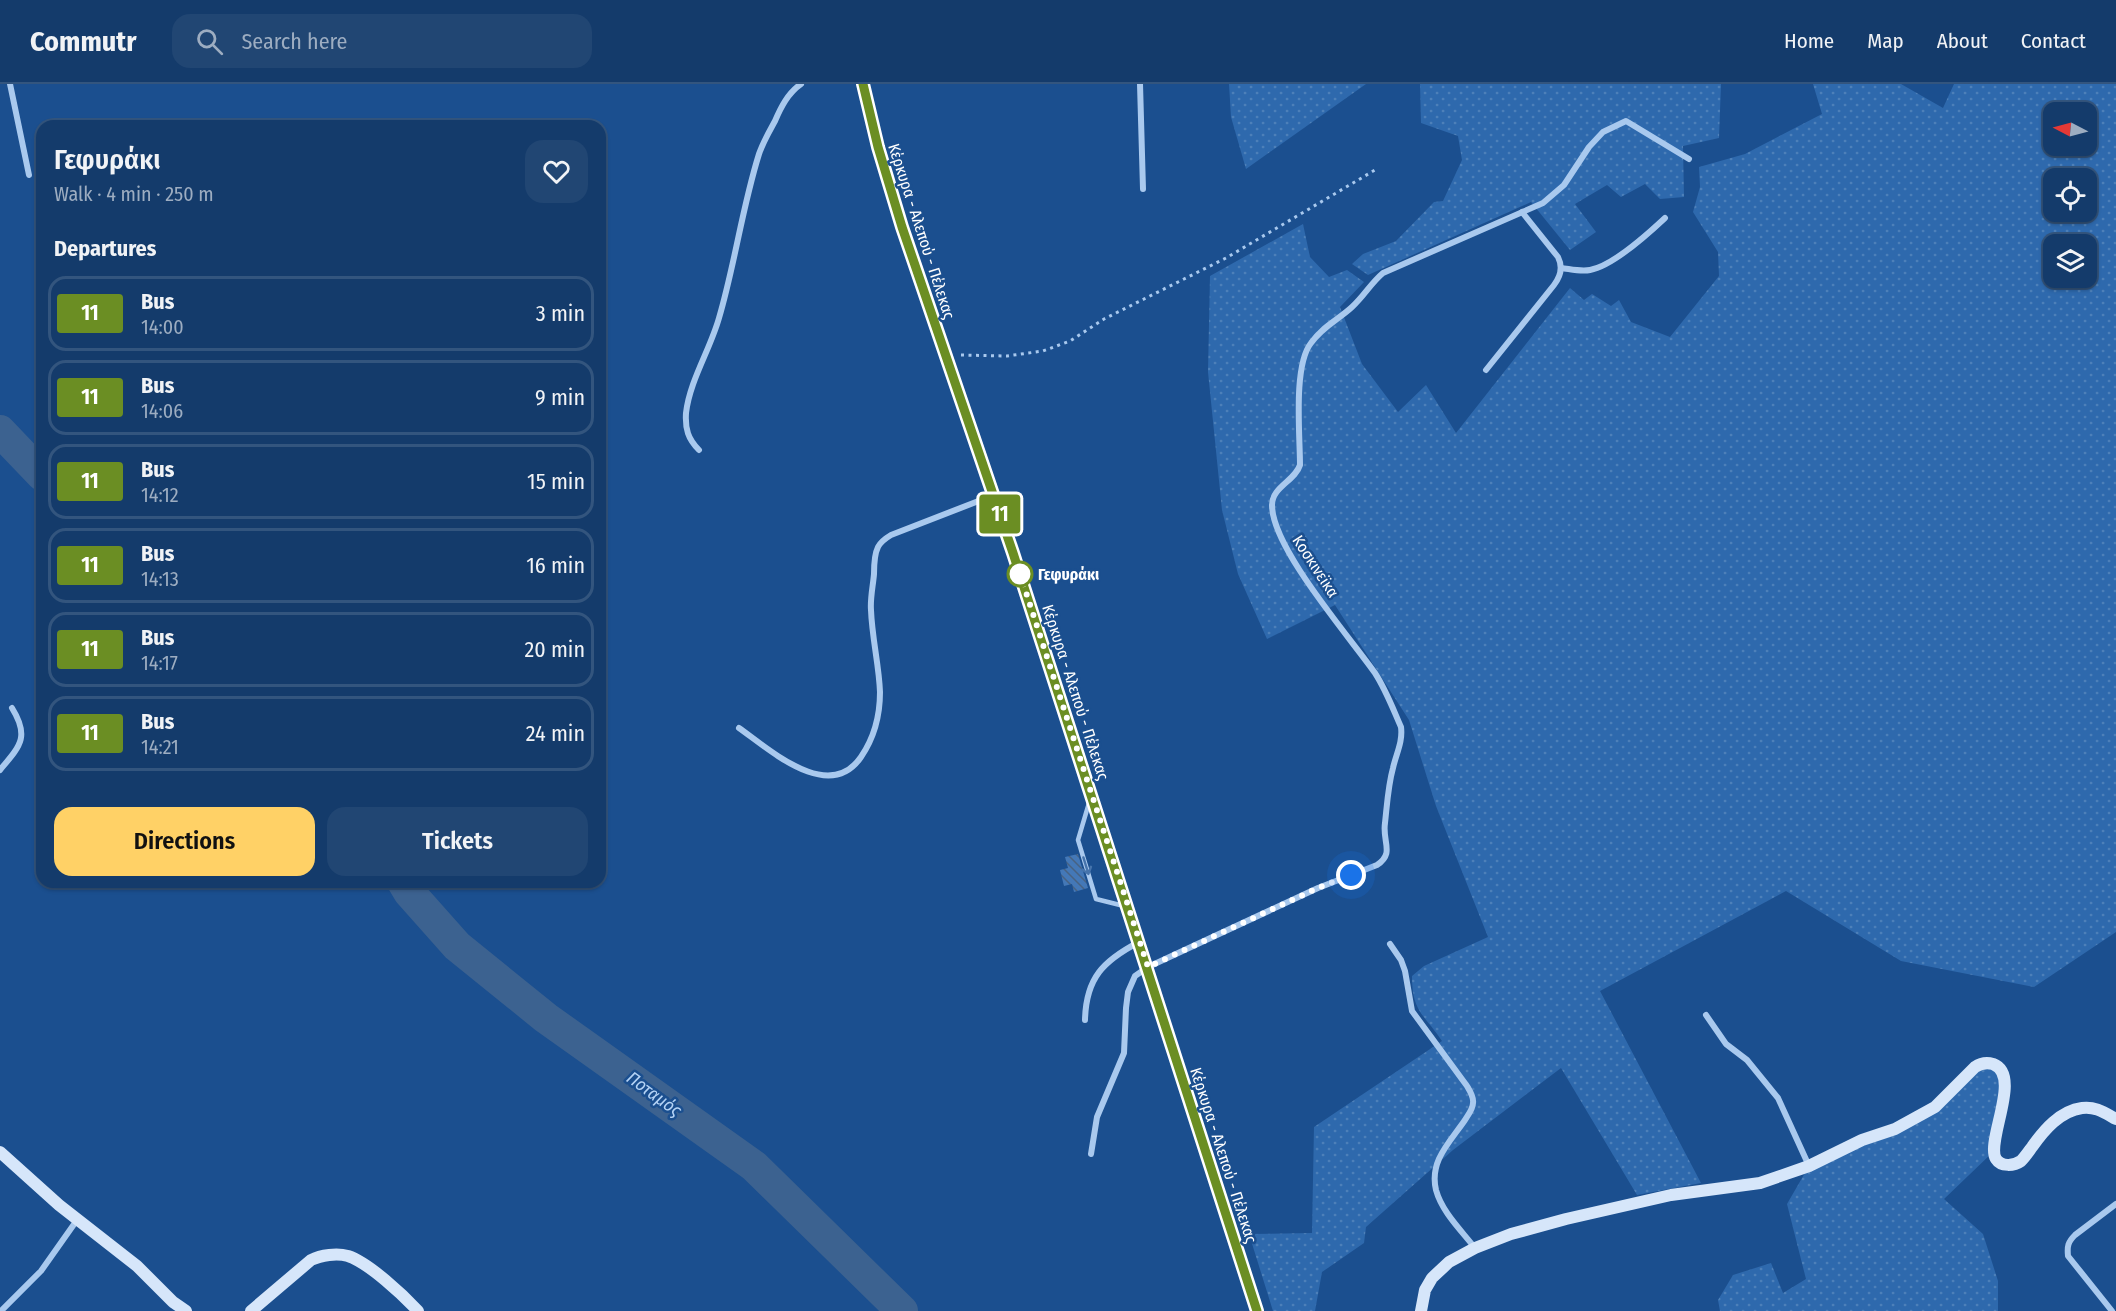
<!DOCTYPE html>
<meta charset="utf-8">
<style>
body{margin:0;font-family:"Fira Sans Condensed",sans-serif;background:#214673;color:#f1f3f6;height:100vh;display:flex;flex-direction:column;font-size:22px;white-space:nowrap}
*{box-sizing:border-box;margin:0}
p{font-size:20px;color:#9dadc1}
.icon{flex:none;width:33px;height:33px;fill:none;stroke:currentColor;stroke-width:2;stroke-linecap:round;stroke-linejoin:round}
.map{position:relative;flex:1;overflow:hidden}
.drawer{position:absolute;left:36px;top:36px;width:570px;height:768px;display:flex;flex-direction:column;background:#143b6b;border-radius:18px;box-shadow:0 2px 4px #0004,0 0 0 2px #33557e}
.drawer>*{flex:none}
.badge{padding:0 12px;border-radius:4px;font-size:21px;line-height:39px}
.needle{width:39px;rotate:276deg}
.tools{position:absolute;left:2043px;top:18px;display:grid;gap:12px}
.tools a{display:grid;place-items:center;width:54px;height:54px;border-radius:12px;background:#143b6b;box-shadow:0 2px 4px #0004,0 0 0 2px #33557e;font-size:30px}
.you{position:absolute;width:30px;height:30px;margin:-15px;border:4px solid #fff;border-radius:50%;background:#1a73e8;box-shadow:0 0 0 9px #1a73e833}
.map>.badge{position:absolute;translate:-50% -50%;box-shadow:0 0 0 3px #fff}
h2{padding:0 18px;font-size:22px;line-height:54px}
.round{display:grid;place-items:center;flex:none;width:63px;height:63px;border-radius:18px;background:#214673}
.summary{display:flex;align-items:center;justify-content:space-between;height:102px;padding:0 18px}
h1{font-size:28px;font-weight:600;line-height:45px}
.cta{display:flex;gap:12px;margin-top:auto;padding:12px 18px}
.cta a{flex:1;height:69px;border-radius:18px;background:#ffd166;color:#111;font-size:24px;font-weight:600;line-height:69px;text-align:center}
.cta a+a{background:#214673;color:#f1f3f6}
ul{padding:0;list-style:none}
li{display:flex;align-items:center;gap:18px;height:75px;margin:0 12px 9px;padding:0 6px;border:3px solid #33557e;border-radius:18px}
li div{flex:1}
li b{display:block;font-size:22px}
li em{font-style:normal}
li .badge{min-width:66px;font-weight:700;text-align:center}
header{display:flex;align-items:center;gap:36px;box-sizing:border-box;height:84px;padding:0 30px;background:#143b6b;border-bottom:2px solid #33557e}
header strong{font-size:28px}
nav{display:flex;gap:33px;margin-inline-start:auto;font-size:21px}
.search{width:420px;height:54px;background:#214673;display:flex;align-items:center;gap:15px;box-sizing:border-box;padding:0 21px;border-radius:18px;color:#9dadc1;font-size:22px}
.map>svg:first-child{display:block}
</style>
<header>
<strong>Commutr</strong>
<div class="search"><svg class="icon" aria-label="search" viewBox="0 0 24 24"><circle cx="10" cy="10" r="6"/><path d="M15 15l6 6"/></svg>Search here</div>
<nav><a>Home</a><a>Map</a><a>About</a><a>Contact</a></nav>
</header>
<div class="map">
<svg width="2116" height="1227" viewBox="0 0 2116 1227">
<defs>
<pattern id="grass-dots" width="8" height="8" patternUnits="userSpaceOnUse" patternTransform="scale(1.5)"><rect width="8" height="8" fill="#2e69ad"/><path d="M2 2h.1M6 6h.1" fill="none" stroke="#4d80b9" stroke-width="1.8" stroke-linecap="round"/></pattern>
<pattern id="building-back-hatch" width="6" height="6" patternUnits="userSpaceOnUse" patternTransform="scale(1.5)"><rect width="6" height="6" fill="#4478b7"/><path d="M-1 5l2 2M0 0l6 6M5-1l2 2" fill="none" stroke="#486282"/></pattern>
</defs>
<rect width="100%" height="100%" fill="#1b4f8f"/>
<g fill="url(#grass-dots)" fill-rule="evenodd">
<polygon points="1229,0 1366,0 1246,85 1231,33"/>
<polygon points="1420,0 1721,0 1719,54 1683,62 1684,113 1660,115 1645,100 1621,113 1607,101 1575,120 1596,148 1570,166 1531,118 1368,191 1352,180 1363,170 1396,157 1434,118 1443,117 1462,76 1458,52 1421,39"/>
<path d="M1813 0H1901L1943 24 1954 0H2116V848L2034 903 1901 877 1786 807 1600 907 1701 1099 1637 1111 1561 984 1453 1066 1366 1143 1364 1159 1322 1188 1315 1227H1273L1249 1150 1312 1149 1314 1043 1442 957C1424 930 1412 928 1412 892L1424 882 1488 853 1436 722 1409 636 1335 521 1267 555 1238 490 1222 426 1208 288 1210 192 1303 140 1310 173 1329 193 1347 186 1364 198 1340 223 1362 280 1398 328 1426 301 1456 349 1570 204 1584 216 1592 210 1611 222 1619 216 1631 238 1670 253 1719 192 1718 168 1693 128 1700 103 1699 83 1745 70 1822 30ZM2054 28H2086V62H2054ZM2054 94H2086V128H2054ZM2054 160H2086V194H2054Z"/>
<polygon points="1975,983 2001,985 1993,1068 1944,1115 1983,1150 1998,1197 1998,1227 1720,1227 1718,1216 1733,1191 1771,1179 1783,1209 1806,1195 1787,1120 1809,1082 1935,1023"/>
</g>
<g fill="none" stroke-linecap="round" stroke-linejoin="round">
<g stroke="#3c6290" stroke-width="32">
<polyline points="0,347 42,391"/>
<polyline points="403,798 409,808 457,862 546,934 754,1082 902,1227"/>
</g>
</g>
<polygon fill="url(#building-back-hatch)" points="1078,770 1088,804 1074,808 1072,800 1064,802 1060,786 1068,784 1065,773"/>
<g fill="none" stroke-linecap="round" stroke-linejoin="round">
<polyline stroke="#a9c9ee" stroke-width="3" stroke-dasharray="3 4.5" stroke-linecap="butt" points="961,271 1007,272 1043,267 1070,257 1104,235 1226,174 1375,86"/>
<polyline stroke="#a9c9ee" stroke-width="4.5" points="1089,719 1078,756 1096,815 1124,822"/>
<g stroke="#a9c9ee" stroke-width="6">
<polyline points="10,0 29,91"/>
<polyline points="1140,0 1143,105"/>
<path d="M1561 184C1570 185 1581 188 1590 186 1612 182 1649 149 1665 134"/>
<path d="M1486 286 1554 201C1561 192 1563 183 1558 173L1522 128"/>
<path d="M699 366C688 355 685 345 686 329 690 296 710 266 719 234 735 180 742 124 759 70 763 58 769 48 775 37 781 23 788 9 801 0"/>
<path d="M739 644C769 665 829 720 861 673 874 654 880 632 880 608 879 581 872 554 871 526 870 515 873 502 874 490 874 481 874 471 878 463 881 457 886 454 891 451L994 411"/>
<path d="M0 686C20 662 30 653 12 624"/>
<path d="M1390 860 1401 876 1405 887 1412 927 1467 1002C1470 1007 1474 1013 1473 1019 1473 1025 1468 1031 1465 1036 1450 1058 1429 1077 1436 1106 1442 1128 1461 1146 1475 1164"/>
<polyline points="1706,931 1726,960 1747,976 1778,1014 1809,1082"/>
<path d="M1085 936C1086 894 1103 877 1139 858"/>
<path d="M1091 1070 1097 1033 1124 969 1126 924 1128 908 1135 892 1148 883 1318 804 1377 781C1395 769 1382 758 1385 739 1387 721 1388 702 1393 684 1396 670 1403 658 1401 643 1393 625 1386 606 1375 589 1349 552 1272 464 1272 421 1272 403 1295 397 1300 381 1300 351 1293 282 1311 259 1323 242 1338 236 1352 223 1364 212 1371 199 1383 189L1543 119 1564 101 1589 63 1603 48 1626 37 1689 75"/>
<polyline points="1,1227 41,1187 77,1136"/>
<path d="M2112 1227 2068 1172C2067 1162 2068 1158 2075 1151L2116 1120"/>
</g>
<g stroke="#d6e6fa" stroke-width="12">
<polyline points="863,0 878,63 902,143 1006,447 1257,1227"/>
<polyline points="0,1068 59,1121 137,1182 173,1218 186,1227"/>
<path d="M251 1227 311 1176C321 1171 337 1169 348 1172 369 1179 403 1211 418 1227"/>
<path d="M1421 1227 1425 1206 1432 1194 1449 1178 1475 1164 1511 1150 1566 1135 1671 1111 1760 1099 1809 1082 1862 1056 1895 1045 1935 1023 1975 983C1981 979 1986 978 1993 980 2023 991 1985 1058 1996 1075 2001 1083 2014 1082 2021 1077 2025 1073 2029 1067 2032 1063 2044 1046 2060 1027 2082 1024 2095 1022 2105 1029 2116 1035"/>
</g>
</g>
<defs><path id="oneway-shaft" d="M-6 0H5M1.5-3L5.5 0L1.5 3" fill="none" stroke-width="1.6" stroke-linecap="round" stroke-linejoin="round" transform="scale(1.5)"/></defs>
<use stroke="#4674ac" href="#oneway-shaft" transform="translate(1086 782) rotate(73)"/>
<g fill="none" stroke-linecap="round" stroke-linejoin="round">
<g stroke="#fff" stroke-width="14">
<polyline id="line" points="863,0 878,63 902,143 1013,469 1257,1227"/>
</g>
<use href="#line" stroke="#6b8e23" stroke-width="9"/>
<polyline stroke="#fff" stroke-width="6" stroke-dasharray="0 10.8" points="1020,490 1148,883 1318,804 1351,791"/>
</g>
<circle fill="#fff" stroke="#6b8e23" stroke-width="3" cx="1020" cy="490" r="12"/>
<g text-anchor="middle" stroke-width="5" stroke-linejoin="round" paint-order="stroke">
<g font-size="16" fill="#fff" stroke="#1b4f8f">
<text transform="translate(922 147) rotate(72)" y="6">Κέρκυρα - Αλεπού - Πέλεκας</text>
<text transform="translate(1316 482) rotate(57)" y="6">Κοσκινεϊκα</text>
<text transform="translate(1076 608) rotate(72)" y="6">Κέρκυρα - Αλεπού - Πέλεκας</text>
<text transform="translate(1224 1071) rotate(72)" y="6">Κέρκυρα - Αλεπού - Πέλεκας</text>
</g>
<g font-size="16" font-weight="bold" fill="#fff" stroke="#1b4f8f" text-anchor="start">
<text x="1038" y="496">Γεφυράκι</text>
</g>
<g font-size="18" font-style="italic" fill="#b5d3f5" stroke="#1b4f8f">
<text transform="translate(654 1010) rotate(36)" y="6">Ποταμός</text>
</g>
</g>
</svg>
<div class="tools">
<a><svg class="needle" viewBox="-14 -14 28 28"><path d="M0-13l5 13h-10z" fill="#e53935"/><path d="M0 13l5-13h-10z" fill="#9dadc1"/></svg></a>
<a><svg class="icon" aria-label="locate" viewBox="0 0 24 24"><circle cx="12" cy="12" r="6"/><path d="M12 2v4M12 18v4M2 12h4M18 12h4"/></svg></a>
<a><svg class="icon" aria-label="layers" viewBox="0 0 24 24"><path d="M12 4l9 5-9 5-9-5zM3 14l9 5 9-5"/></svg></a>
</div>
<div class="you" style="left:1351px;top:791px"></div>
<b class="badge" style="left:1000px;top:430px;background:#6b8e23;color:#fff">11</b>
<section class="drawer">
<div class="summary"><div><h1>Γεφυράκι</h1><p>Walk · 4 min · 250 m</p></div><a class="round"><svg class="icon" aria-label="heart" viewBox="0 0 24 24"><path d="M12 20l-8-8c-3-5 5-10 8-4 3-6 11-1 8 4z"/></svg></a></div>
<h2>Departures</h2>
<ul>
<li><span class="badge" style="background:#6b8e23;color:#fff">11</span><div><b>Bus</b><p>14:00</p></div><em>3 min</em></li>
<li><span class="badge" style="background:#6b8e23;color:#fff">11</span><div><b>Bus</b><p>14:06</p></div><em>9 min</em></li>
<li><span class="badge" style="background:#6b8e23;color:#fff">11</span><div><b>Bus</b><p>14:12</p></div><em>15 min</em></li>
<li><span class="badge" style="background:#6b8e23;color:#fff">11</span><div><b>Bus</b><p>14:13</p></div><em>16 min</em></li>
<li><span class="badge" style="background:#6b8e23;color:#fff">11</span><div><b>Bus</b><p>14:17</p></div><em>20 min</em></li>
<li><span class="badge" style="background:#6b8e23;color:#fff">11</span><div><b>Bus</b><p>14:21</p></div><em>24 min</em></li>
</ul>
<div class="cta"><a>Directions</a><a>Tickets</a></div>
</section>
</div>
